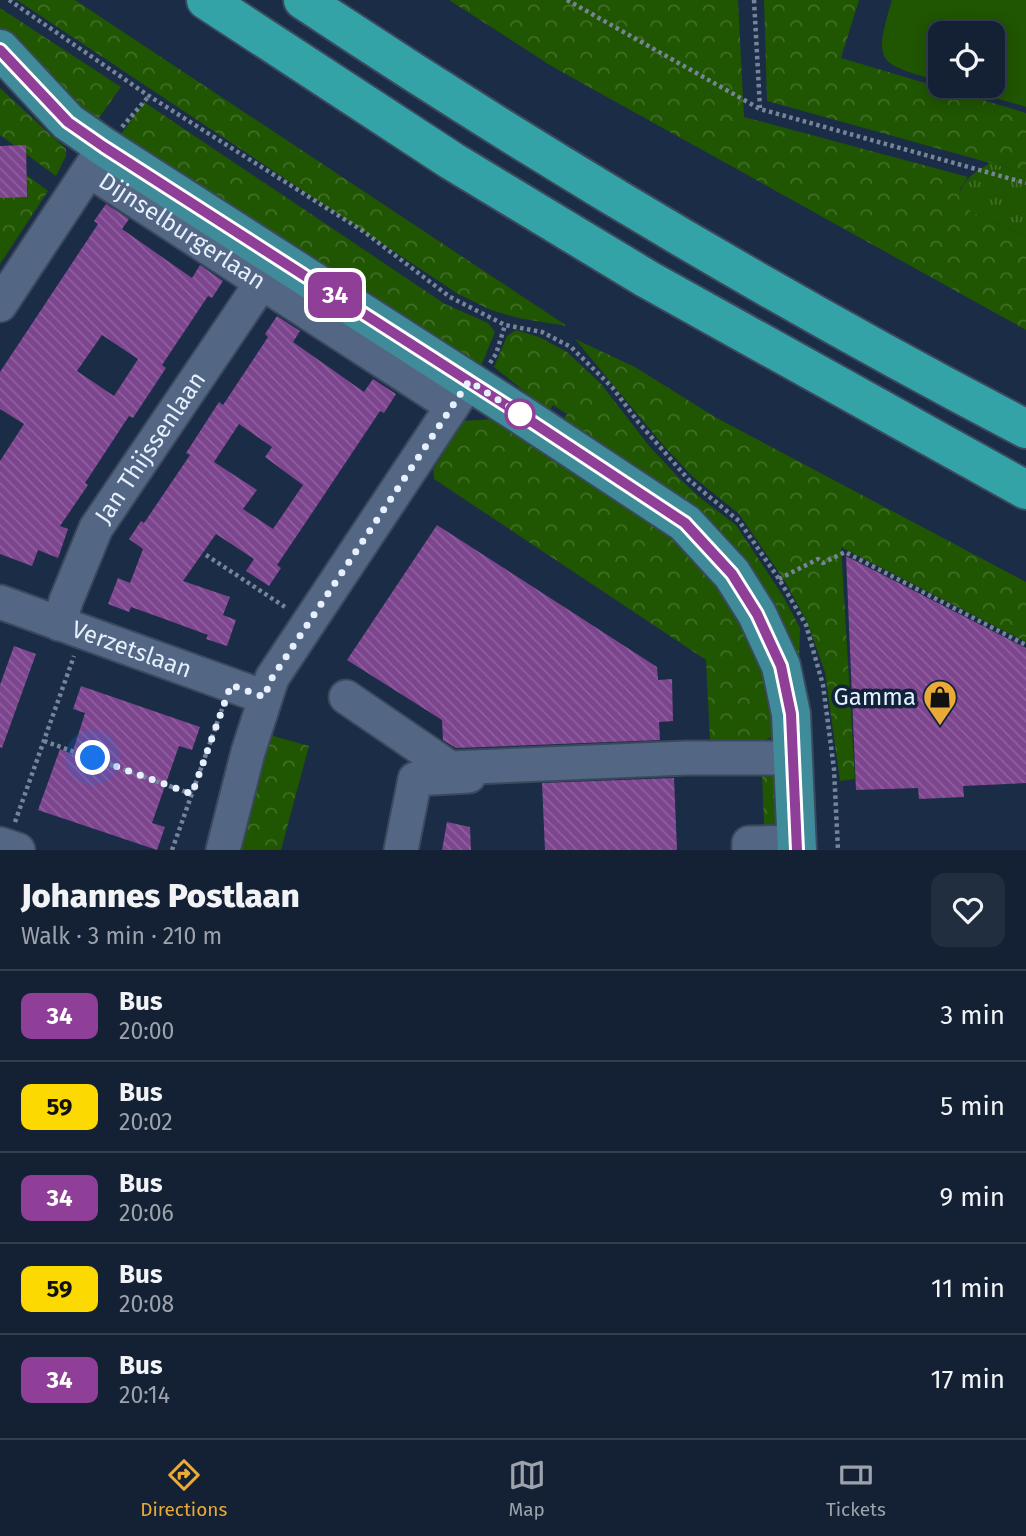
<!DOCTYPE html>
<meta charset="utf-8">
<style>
body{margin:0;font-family:"Fira Sans",sans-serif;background:#212e40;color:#f1f3f6;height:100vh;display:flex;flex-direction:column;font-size:26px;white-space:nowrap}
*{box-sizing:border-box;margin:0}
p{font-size:23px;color:#9da3ac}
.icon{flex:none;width:38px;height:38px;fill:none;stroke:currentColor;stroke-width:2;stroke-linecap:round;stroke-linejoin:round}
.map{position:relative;height:850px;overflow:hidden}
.panel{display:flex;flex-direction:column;background:#142134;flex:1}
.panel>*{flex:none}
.badge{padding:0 14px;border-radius:10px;font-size:24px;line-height:46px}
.buttons{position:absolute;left:928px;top:21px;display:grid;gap:14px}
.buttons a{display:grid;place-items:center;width:77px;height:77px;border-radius:14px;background:#142134;box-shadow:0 4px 18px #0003,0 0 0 2px #333e4f;font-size:35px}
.you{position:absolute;width:35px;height:35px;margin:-18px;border:5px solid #fff;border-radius:50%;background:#1a73e8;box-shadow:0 0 0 10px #1a73e833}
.map>.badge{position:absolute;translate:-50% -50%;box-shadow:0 0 0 4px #fff}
.round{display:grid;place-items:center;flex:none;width:74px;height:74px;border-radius:14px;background:#212e40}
.head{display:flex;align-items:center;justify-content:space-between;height:119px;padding:0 21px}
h1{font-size:33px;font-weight:800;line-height:52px}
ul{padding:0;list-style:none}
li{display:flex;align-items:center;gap:21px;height:91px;padding:0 21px;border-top:2px solid #333e4f}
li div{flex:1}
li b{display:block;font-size:26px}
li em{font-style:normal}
li .badge{min-width:77px;font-weight:700;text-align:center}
.tab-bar{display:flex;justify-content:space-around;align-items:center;height:98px;border-top:2px solid #333e4f;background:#142134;font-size:19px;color:#9da3ac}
.tab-bar a{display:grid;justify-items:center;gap:4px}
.tab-bar .on{color:#eaaa38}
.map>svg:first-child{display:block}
</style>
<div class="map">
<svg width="1026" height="850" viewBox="0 0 1026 850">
<defs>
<pattern id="grass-tufts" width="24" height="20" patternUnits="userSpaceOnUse" patternTransform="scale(1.75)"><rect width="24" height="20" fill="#205501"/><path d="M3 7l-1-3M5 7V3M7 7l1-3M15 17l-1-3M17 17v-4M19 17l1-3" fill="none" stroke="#406e27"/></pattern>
<pattern id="forest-crowns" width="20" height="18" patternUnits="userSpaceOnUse" patternTransform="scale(1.75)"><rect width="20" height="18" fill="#205501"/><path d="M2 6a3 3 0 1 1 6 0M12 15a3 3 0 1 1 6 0" fill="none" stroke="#406e27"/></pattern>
<pattern id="building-back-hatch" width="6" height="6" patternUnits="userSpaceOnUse" patternTransform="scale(1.75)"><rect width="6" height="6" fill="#7d458e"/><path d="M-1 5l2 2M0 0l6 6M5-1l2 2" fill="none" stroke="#8f609f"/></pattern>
</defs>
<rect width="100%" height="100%" fill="#1b2c46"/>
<path fill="url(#grass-tufts)" d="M990 163 1026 173V236L973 213 958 200C961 180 974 173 990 163Z"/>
<g fill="url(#forest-crowns)">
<polygon points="17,0 75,0 567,326 518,318 491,310 458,294"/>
<polygon points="449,0 738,0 744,117 968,177 960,189 959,200 973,213 1026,236 1026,330 553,67"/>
<polygon points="764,0 859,0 841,58 1026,113 1026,173 767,101"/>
<polygon points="0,8 121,87 91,129 0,35"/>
<polygon points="0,88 66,149 66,156 56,176 0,135"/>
<polygon points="144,102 445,304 488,323 495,332 481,366 114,144"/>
<polygon points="0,155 48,191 0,264"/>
<polygon points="516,330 539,337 567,352 601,384 650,447 680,479 703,500 736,525 783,596 800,628 799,667 563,421 567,414 553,405 549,411 494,367 507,336"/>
<polygon points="575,339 635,367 715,417 1026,582 1026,642 841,547 855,779 840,781 825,672 807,622 786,583 739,514 692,476 663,445"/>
<polygon points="494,419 659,529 698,558 722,587 758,654 769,691 774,736 764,740 710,741 706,660 434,479 433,470 463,421"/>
<polygon points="259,732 309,746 281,850 233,850"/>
<polygon points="762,775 772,775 779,781 783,825 764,825"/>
</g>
<path fill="#205501" d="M892 0H1026V107L955 86H992V33H940V81C879 64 872 65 892 0Z"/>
<g fill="url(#building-back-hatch)" fill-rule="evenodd">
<polygon points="26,145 27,197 0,198 0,146"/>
<path d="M106 204 129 219 122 229 192 278 200 265 223 281 212 298 208 296 162 365 166 368 133 418 129 416 85 483 88 485 60 526 68 529 58 558 38 550 32 566 0 554V461L24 424 0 409V372L98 224 94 221ZM102 335 138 359 114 396 77 371Z"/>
<path d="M277 316 300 331 293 342 364 392 373 379 396 394 384 413 380 411 300 531 277 565 281 568 269 586 246 571 254 559 216 534 183 581 230 597 223 615 236 620 227 646 206 639 208 635 170 621 131 607 129 612 108 604 118 578 130 583 143 549 129 539 141 521 144 523 190 455 186 453 219 402 223 405 268 337 265 334ZM239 424 272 447 265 457 303 485 273 529 243 509 257 490 214 462Z"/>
<polygon points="437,525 657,667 658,680 672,679 673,721 659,722 660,740 456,748 443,740 442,720 347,660"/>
<polygon points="846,556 1026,648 1026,783 963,786 964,797 919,799 918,788 856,790"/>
<polygon points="14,646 36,654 2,748 0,747 0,685"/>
<polygon points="81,686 200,727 192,750 179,746 152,823 165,827 157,850 38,810 60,749 72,754 85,713 73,709"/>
<polygon points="674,778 677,850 545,850 542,783"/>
<polygon points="447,822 470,827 471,850 442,850"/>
</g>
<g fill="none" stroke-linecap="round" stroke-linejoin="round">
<g stroke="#3a495d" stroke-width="37">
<g id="minor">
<path id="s1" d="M90 171 452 406"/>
<polyline points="0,305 101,152"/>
<path id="s2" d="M0 602 264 697"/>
<path id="s3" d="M59 624 66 601 96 528 262 282"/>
<polyline points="346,697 450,768 686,758 793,758"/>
<polyline points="0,844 18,850"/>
<polyline points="223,850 248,752 272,678 469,381"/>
<polyline points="401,850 415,779 469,776"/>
<polyline points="749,850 749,843 796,842"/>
</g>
</g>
<g stroke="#3a495d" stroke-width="42">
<polyline id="major" points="0,49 68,122 104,147 520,414 685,523 732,574 757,614 781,666 791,714 797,850"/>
</g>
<g stroke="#3a495d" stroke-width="42">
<g id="highway">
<polyline points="206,0 452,161 647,279 1026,490"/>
<path d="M303 0C536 155 778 299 1026 429"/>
</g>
</g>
<g stroke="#768499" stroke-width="4.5" stroke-dasharray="3.5 3.5" stroke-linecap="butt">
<polyline points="9,0 149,96 363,231 450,297 505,325 542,332 571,347 612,387 639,423 689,480 739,521 779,579 806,625 823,685 834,769 838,850"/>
<polyline points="567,0 760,109 1026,183"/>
<polyline points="754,0 760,108"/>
<polyline points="122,127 149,96"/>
<polyline points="490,363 496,354 505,325"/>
<polyline points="206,555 285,607"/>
<polyline points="779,579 818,559 823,563 845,552 1026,645"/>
<polyline points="44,741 192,794"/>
<polyline points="15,822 74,656"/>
<polyline points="172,850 222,709"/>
</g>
<use href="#minor" stroke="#536784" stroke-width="33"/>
<use href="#major" stroke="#408b99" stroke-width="38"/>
<use href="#highway" stroke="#33a3a7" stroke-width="38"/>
</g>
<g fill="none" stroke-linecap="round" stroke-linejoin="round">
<g stroke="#fff" stroke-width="16">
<polyline id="line" points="0,50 68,122 104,147 520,414 685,523 732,574 757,614 781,666 791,714 797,850"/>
</g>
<use href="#line" stroke="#8f3f98" stroke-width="10"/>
<polyline stroke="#e5effd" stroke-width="7" stroke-dasharray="0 12.6" points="93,758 192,794 231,685 264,697 272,678 469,381 520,414"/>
</g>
<defs>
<g id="shop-pin" transform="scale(1.75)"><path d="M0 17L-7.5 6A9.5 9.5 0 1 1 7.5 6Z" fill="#eaaa38" stroke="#11223b"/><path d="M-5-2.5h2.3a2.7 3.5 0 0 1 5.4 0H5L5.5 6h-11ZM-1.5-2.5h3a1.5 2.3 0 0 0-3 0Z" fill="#111"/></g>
</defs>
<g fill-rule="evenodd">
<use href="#shop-pin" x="940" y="697"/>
</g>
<circle fill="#fff" stroke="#8f3f98" stroke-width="3.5" cx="520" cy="414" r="14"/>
<g text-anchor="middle" stroke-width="7" stroke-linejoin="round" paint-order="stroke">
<g font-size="24" fill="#e5effd" stroke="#11223b">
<text dy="8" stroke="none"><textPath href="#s1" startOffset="110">Dijnselburgerlaan</textPath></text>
<text dy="8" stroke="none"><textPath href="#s3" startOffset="200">Jan Thijssenlaan</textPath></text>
<text dy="8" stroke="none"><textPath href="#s2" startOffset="140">Verzetslaan</textPath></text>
</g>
<g font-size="24" fill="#e5effd" stroke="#11223b" text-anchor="end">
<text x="916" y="705">Gamma</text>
</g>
</g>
</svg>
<div class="buttons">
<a><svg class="icon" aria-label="locate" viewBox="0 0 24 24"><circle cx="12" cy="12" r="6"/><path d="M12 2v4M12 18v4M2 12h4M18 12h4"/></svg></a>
</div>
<div class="you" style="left:93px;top:758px"></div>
<b class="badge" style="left:335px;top:295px;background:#8f3f98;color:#fff">34</b>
</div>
<section class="panel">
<div class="head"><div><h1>Johannes Postlaan</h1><p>Walk · 3 min · 210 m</p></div><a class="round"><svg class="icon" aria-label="heart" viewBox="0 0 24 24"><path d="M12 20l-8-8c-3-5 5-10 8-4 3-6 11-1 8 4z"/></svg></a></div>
<ul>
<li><span class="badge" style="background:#8f3f98;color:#fff">34</span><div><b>Bus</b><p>20:00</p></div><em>3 min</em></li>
<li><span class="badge" style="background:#fcd900;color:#111">59</span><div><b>Bus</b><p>20:02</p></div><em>5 min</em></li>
<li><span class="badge" style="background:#8f3f98;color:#fff">34</span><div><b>Bus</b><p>20:06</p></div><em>9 min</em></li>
<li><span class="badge" style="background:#fcd900;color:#111">59</span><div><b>Bus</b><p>20:08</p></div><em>11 min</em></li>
<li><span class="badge" style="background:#8f3f98;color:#fff">34</span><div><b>Bus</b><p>20:14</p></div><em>17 min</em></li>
</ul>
</section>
<nav class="tab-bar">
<a class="on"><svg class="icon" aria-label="directions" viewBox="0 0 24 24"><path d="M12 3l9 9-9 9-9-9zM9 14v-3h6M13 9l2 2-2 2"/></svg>Directions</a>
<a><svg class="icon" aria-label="map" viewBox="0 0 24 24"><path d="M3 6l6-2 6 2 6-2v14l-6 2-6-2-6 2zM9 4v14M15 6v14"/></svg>Map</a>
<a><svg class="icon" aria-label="tickets" viewBox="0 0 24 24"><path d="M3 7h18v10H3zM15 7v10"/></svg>Tickets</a>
</nav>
